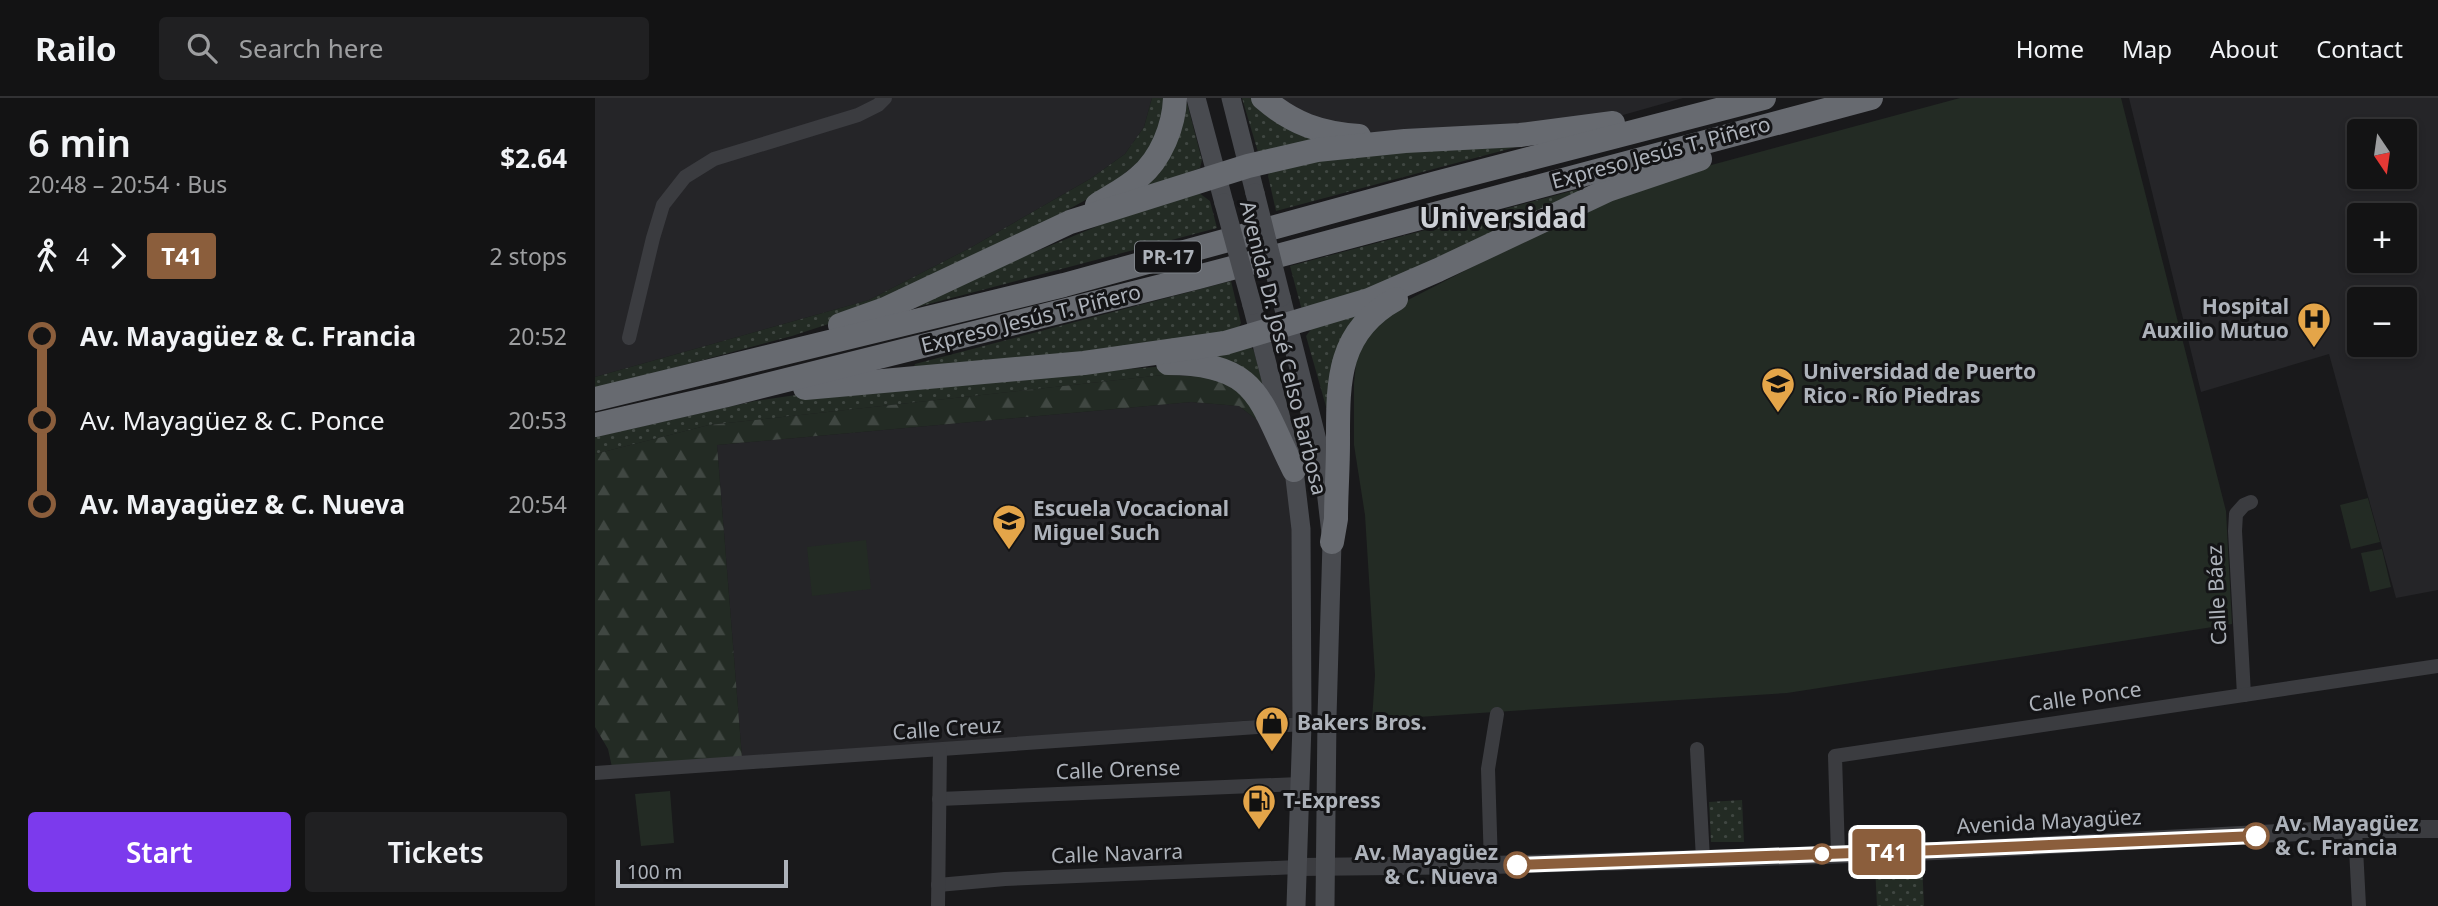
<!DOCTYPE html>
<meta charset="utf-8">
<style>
body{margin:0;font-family:"Noto Sans",sans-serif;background:#202022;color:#f1f3f6;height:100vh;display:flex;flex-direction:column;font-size:26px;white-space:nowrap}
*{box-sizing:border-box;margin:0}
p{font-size:23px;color:#9d9ea0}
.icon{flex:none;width:38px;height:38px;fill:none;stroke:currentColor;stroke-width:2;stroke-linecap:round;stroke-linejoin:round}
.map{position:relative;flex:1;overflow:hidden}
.panel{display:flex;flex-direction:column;background:#131314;width:595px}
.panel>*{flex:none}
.badge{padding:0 14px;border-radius:5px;font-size:24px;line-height:46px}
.needle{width:46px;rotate:167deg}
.buttons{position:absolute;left:1752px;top:21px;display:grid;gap:14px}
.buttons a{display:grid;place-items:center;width:70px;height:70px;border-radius:7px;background:#131314;box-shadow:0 4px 10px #0003,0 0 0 2px #323234;font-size:35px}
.scale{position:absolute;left:21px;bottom:18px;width:172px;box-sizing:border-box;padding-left:7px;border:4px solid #adb2ba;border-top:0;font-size:19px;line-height:24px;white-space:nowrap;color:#adb2ba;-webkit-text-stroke:5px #141416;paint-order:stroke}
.map>.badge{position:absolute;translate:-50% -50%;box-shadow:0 0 0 4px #fff}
.legs{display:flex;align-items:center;gap:10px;height:77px;padding:0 28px;font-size:23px}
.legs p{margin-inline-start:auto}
.summary{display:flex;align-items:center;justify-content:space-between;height:119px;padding:0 28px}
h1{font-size:38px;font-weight:600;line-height:52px}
.primary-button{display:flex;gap:14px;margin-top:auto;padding:14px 28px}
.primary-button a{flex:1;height:80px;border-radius:7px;background:#7c3aed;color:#fff;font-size:28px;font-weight:600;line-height:80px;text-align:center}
.primary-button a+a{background:#202022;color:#f1f3f6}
ul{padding:0 28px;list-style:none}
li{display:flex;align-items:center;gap:24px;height:84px;font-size:26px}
li i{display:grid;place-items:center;width:10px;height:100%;margin:0 9px;background:currentColor}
li i::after{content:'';width:18px;height:18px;margin:-9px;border:5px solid;border-radius:50%;background:#131314}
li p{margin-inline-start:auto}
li:first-child i{background:linear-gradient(#0000 50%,currentColor 0)}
li:last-child i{background:linear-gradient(currentColor 50%,#0000 0)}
header{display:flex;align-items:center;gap:42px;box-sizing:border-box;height:98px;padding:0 35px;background:#131314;border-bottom:2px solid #323234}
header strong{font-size:33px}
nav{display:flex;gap:38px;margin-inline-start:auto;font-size:24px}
.search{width:490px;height:63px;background:#202022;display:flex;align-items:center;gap:18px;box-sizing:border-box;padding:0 24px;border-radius:7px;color:#9d9ea0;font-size:26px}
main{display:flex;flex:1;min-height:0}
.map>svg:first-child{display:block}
</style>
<header>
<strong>Railo</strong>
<div class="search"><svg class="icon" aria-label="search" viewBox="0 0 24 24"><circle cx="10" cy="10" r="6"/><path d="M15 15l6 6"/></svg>Search here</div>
<nav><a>Home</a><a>Map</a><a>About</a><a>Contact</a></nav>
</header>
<main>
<section class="panel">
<div class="summary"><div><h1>6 min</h1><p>20:48 – 20:54 · Bus</p></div><b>$2.64</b></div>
<div class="legs"><svg class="icon" aria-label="walk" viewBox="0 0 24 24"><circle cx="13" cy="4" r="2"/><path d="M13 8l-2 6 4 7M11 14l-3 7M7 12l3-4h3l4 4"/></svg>4<svg class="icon" aria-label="forward" viewBox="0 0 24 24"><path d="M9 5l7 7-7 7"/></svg><b class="badge" style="background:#8b5e3c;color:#fff">T41</b><p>2 stops</p></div>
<ul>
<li><i style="color:#8b5e3c"></i><b>Av. Mayagüez &amp; C. Francia</b><p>20:52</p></li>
<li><i style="color:#8b5e3c"></i><span>Av. Mayagüez &amp; C. Ponce</span><p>20:53</p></li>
<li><i style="color:#8b5e3c"></i><b>Av. Mayagüez &amp; C. Nueva</b><p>20:54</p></li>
</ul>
<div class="primary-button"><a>Start</a><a>Tickets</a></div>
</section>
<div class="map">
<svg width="1843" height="808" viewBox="0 0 1843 808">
<defs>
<pattern id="grass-dots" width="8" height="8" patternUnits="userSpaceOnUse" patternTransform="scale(1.75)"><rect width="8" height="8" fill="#232b24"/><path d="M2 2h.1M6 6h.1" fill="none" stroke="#404742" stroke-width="1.8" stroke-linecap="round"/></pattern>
<pattern id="forest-firs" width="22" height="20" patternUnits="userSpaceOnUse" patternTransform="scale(1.75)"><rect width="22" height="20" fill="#232b24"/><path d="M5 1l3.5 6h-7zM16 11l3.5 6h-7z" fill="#404742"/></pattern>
</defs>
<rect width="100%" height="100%" fill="#19191b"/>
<g fill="#252528" fill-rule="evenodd">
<polygon points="0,0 557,0 549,29 530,56 495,81 375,150 274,202 0,279"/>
<polygon points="679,0 1088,0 1021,19 777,35 740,30"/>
<path d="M1534 0H1843V492L1801 500 1734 256 1606 294ZM1764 33H1810V79H1764ZM1764 117H1810V163H1764ZM1764 201H1810V247H1764Z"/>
<polygon points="596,304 644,308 670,328 690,372 699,422 701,619 147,660 122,347"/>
</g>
<g fill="url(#grass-dots)">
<polygon points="557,0 572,0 572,16 550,58 511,91 380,162 276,212 197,238 0,291 0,279 274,202 375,150 495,81 530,56 549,29"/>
<polygon points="647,0 662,0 723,41 663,54"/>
<polygon points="590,5 592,5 607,62 605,70 545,93"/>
<polygon points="921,41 925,48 681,113 673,78 674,74 723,62"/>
<polygon points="1003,86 783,190 708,213 706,209 695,168"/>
<polygon points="604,95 615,103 622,130 311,212 309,208 544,111"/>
<polygon points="636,183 646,225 642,232 561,247 318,271 320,266"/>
<polygon points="772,212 736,326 711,238 717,230"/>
<polygon points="656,249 659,253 670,295 609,257"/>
<polygon points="585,267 616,271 660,311 595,277 568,277 114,327 0,356 0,339 160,303 201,297"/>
<polygon points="1147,702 1149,744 1116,744 1114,704"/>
<polygon points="1327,765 1329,808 1282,808 1280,768"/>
</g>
<path fill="url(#forest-firs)" d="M568 277C593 277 622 279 643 293 654 300 662 318 670 328L644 308 596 304 122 347 147 660 17 669 13 651 0 629V356L114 327Z"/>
<g fill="#232b24">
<polygon points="1365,0 1526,0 1631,413 1637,526 1192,595 777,622 780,577 770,417 759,347 759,285 763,247 809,204 1031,90"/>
<polygon points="1773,400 1785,444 1756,451 1745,407"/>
<polygon points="271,442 276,491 217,498 212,449"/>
<polygon points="1787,451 1796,489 1775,494 1766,455"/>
<polygon points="75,693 79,745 46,748 40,696"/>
</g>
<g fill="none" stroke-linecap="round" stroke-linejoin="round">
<g stroke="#3b3c40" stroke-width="14">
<polyline points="34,240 58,140 68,107 90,79 119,61 263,17 283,7 290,0"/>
<polyline points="1649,597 1640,433 1641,416 1649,407 1656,404"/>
<polyline points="1102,651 1108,761"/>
<polyline points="0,675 707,626"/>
<polyline points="344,701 704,686"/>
<polyline points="1760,731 1764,808"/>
<polyline points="1243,756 1240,658 1843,568"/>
<polyline points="896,767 893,671 902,616"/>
<polyline points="343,787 410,781 703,769"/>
<polyline points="343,808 345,652"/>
</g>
<polyline stroke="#3b3c40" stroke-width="18" points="703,769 896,767 1108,761 1342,753 1760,731 1843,731"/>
<g stroke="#494b50" stroke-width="19">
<polyline points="601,0 629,105"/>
<polyline points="636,0 660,95"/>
<polyline points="686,199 728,366 737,444 732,619 730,808"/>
<polyline points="657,207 699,372 706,431 707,626 701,808"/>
</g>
<g stroke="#676a70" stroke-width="24">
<path d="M668 0C698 26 725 35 764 38"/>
<path d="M502 107C516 98 532 90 544 79 566 61 579 28 580 0"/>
<polyline points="245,227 290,211 475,124 653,68 722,52 810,43 925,37 1018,25"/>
<path d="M573 265C665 265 664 303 699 372"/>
<polyline points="210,290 489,265 630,245 774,202 843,172 1013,92 1105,61"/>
<polyline points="0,301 469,187 841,85 1169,0"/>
<polyline points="0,327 132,297 603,179 1276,0"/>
<path d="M737 444 741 421C741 396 743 371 743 346 743 285 741 234 801 201"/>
</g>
<g stroke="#494b50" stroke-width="19">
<polyline points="660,95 686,199"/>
<polyline points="629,105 657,207"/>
</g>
</g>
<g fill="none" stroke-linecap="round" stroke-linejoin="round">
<g stroke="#fff" stroke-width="16">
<polyline id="line-1" points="922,767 1342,752 1661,738"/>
</g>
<use href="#line-1" stroke="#8b5e3c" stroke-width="10"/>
</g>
<defs>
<g id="hospital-pin" transform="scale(1.75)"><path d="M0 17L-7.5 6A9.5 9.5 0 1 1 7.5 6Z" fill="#e4a549" stroke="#141416"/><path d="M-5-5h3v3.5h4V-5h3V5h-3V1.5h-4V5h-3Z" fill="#111"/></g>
<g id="university-pin" transform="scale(1.75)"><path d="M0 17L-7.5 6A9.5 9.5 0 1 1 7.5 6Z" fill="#e4a549" stroke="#141416"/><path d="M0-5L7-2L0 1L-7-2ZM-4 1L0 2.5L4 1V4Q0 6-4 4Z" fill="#111"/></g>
<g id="school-pin" transform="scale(1.75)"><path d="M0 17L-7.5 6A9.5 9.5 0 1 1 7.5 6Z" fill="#e4a549" stroke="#141416"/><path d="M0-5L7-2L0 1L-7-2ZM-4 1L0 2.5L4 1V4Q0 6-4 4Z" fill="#111"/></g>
<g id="shop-pin" transform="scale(1.75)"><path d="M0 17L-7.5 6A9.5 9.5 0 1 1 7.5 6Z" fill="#e4a549" stroke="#141416"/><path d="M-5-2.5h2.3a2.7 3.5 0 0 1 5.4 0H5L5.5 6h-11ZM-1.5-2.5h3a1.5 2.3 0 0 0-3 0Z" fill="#111"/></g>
<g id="fuel-pin" transform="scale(1.75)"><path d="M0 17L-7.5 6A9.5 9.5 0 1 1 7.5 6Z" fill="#e4a549" stroke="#141416"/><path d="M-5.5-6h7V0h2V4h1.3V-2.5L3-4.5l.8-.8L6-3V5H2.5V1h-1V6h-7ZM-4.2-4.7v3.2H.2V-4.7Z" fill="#111"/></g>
</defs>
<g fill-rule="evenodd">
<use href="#hospital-pin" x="1719" y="221"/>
<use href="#university-pin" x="1183" y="286"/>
<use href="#school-pin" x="414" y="423"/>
<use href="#shop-pin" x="677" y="625"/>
<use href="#fuel-pin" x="664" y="703"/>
</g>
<g fill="#fff" stroke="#8b5e3c" stroke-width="3.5">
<circle cx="1661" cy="738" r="12"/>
<circle cx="1227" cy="756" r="9"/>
<circle cx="922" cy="767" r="12"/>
</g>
<g text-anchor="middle" stroke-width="6" stroke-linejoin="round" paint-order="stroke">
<rect fill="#141416" stroke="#7f8389" stroke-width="2" x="540" y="143.5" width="66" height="31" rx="5"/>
<g font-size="19" font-weight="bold" fill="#adb2ba">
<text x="573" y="166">PR-17</text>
</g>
<g font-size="21" fill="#adb2ba" stroke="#141416">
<text transform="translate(1066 55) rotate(-15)" y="7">Expreso Jesús T. Piñero</text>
<text transform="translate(436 221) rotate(-14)" y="7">Expreso Jesús T. Piñero</text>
<text transform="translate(688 250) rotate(76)" y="7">Avenida Dr. José Celso Barbosa</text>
<text transform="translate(1622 497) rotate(-93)" y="7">Calle Báez</text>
<text transform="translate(1490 599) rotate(-8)" y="7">Calle Ponce</text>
<text transform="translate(352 631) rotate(-4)" y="7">Calle Creuz</text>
<text transform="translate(523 672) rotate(-2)" y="7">Calle Orense</text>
<text transform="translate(1454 724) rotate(-3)" y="7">Avenida Mayagüez</text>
<text transform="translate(522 756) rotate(-2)" y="7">Calle Navarra</text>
</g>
<g font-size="21" font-weight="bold" fill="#adb2ba" stroke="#141416" text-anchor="start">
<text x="1694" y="216" text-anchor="end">Hospital<tspan x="1694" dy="24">Auxilio Mutuo</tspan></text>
<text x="1208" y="281">Universidad de Puerto<tspan x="1208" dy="24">Rico - Río Piedras</tspan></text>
<text x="438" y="418">Escuela Vocacional<tspan x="438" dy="24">Miguel Such</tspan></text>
<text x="702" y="632">Bakers Bros.</text>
<text x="688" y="710">T-Express</text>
</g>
<g font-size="21" font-weight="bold" fill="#adb2ba" stroke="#141416" text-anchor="start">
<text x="1680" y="733">Av. Mayagüez<tspan x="1680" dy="24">&amp; C. Francia</tspan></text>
<text x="903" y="762" text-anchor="end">Av. Mayagüez<tspan x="903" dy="24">&amp; C. Nueva</tspan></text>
</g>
<g font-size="28" font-weight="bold" fill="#cdd0d6" stroke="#141416">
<text x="908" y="130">Universidad</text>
</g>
</g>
</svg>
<div class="buttons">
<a><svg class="needle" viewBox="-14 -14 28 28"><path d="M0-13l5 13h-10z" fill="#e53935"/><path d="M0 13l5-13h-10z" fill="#9d9ea0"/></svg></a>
<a>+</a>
<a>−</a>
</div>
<div class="scale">100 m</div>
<b class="badge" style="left:1292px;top:754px;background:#8b5e3c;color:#fff">T41</b>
</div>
</main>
